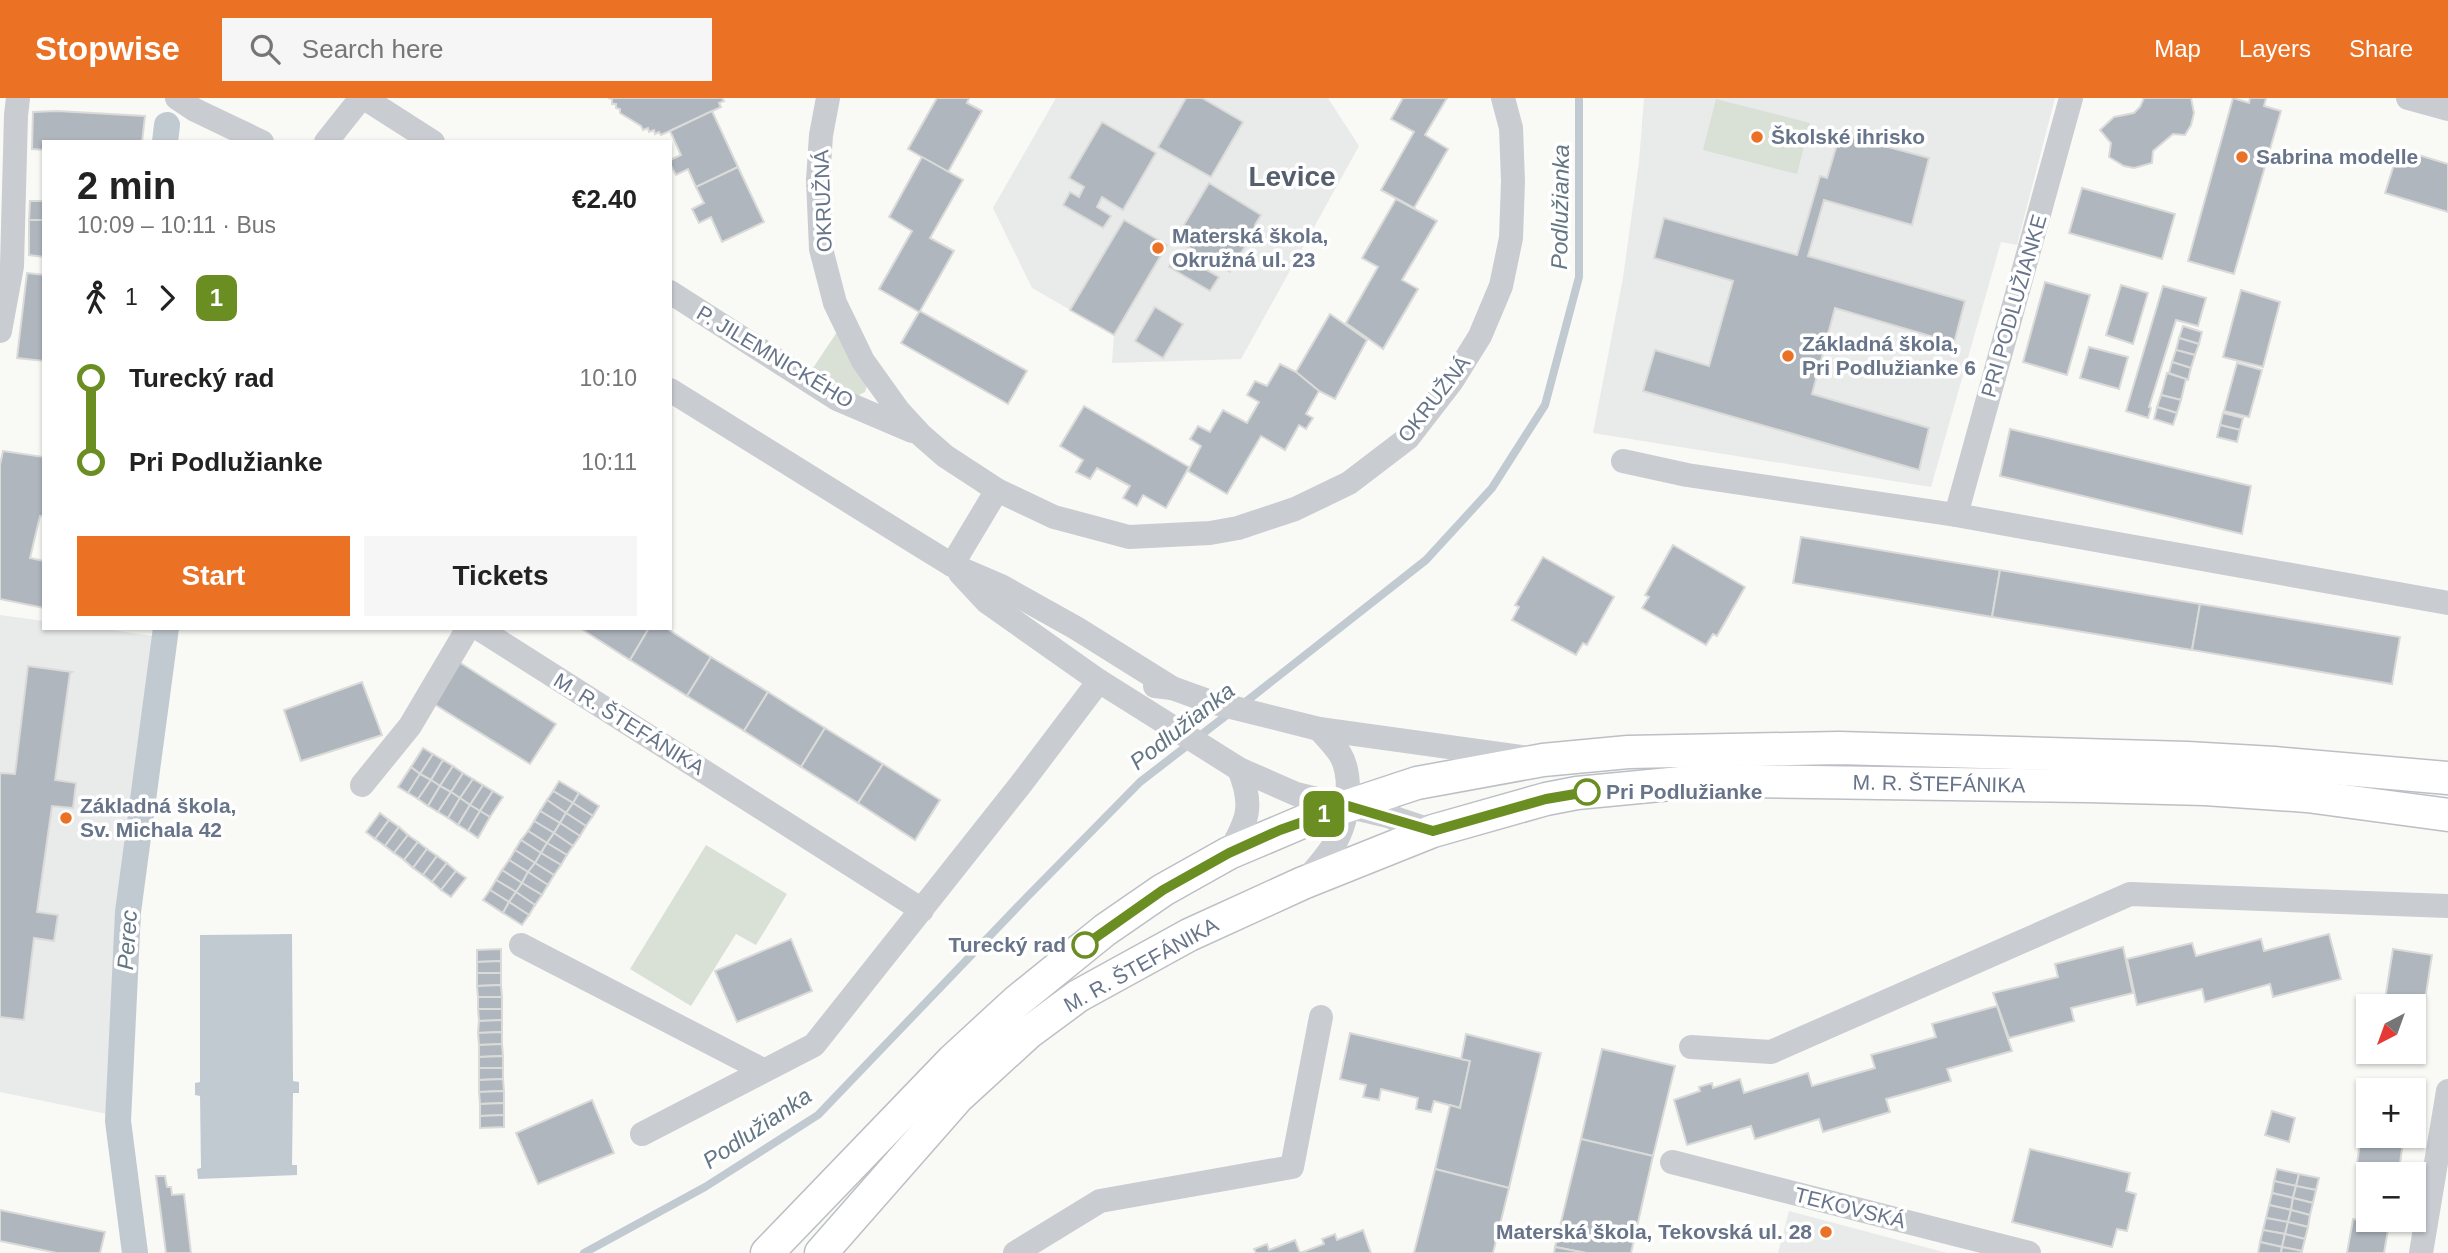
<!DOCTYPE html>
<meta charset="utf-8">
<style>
body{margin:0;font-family:Arial,sans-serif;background:#f6f6f6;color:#222;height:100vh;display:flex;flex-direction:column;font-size:26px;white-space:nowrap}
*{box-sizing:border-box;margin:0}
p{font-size:23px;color:#767676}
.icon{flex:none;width:38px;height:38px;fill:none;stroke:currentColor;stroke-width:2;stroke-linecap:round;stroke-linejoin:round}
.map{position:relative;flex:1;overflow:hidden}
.sheet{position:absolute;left:42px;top:42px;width:630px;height:490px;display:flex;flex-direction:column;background:#fff;border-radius:0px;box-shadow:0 2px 5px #0004}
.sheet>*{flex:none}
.badge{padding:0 14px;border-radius:10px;font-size:24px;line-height:46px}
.needle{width:46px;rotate:221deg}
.tools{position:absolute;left:2356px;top:896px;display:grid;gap:14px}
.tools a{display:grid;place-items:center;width:70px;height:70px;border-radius:0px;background:#fff;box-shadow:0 2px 5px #0004;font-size:35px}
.map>.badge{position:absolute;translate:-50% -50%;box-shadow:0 0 0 4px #fff}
.legs{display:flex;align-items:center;gap:10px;height:77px;padding:0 35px;font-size:23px}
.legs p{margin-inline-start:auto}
.overview{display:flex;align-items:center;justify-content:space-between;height:119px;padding:0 35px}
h1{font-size:38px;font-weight:800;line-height:52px}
.primary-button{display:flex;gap:14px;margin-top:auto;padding:14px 35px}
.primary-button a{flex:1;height:80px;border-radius:0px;background:#eb7125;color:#fff;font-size:28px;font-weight:800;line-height:80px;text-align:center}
.primary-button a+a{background:#f6f6f6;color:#222}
ul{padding:0 35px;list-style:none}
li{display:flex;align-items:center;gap:24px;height:84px;font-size:26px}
li i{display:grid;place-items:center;width:10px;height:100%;margin:0 9px;background:currentColor}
li i::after{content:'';width:18px;height:18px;margin:-9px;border:5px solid;border-radius:50%;background:#fff}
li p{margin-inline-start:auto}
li:first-child i{background:linear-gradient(#0000 50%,currentColor 0)}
li:last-child i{background:linear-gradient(currentColor 50%,#0000 0)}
header{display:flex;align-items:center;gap:42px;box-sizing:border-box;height:98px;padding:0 35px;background:#eb7125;color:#fff}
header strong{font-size:33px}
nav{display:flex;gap:38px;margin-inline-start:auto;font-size:24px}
.search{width:490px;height:63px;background:#f6f6f6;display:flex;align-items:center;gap:18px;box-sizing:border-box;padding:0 24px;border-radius:0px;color:#767676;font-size:26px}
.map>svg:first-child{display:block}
</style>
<header>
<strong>Stopwise</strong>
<div class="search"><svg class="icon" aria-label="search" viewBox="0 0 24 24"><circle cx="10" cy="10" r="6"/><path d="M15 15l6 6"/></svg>Search here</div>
<nav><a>Map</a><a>Layers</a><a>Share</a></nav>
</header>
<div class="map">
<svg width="2448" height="1155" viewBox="0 0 2448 1155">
<rect width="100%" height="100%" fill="#f9f9f6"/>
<g fill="#e9eaea">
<polygon points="1056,0 1328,0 1359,48 1241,261 1112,265 1114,237 1032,190 993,110"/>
<polygon points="1644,0 2055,0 2017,147 2001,144 1931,389 1593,335 1623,180 1639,64"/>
<polygon points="0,517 44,523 44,530 99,530 152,538 147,608 117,832 107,1016 0,994"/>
<polygon points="1789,1113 1947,1155 1778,1155"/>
</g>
<g fill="#d9e1d7">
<polygon points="1716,1 1810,25 1797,76 1703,52"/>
<polygon points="839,231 868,284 865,294 857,298 813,270"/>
<polygon points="706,747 787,796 756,847 736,836 691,908 630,871"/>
</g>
<polygon fill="#c2cad1" points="292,836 293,983 299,984 299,995 293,995 292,1067 297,1067 297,1077 198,1081 197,1071 201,1070 200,998 195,997 195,985 200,984 200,837"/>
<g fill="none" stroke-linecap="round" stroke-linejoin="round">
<g stroke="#c2cad1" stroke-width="8">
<polyline points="1243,606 1426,462 1492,390 1545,307 1579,179 1579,0"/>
<polyline points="584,1155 705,1089 818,1017 1027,799 1140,684 1232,613"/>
</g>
<g stroke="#c2cad1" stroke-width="26">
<polyline points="165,44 167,27"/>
<polyline points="135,1155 118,1023 128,814 166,530"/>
</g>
</g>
<g fill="#afb6be" stroke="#dadbd9" stroke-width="2">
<polygon points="608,0 722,0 724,3 719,5 721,9 661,37 659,34 655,36 654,32 649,34 648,30 643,32 641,28 620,15 620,11 616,10 616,6 612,6 612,1"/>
<polygon points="937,0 969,0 967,5 982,13 948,74 908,51"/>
<polygon points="1186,0 1202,0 1243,24 1211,79 1158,49"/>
<polygon points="1403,0 1447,0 1425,37 1448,51 1414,110 1381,92 1414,34 1391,21"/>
<polygon points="2144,0 2191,0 2194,15 2191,27 2185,37 2173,36 2153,53 2152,65 2134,70 2124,68 2109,59 2111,45 2100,32 2114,19 2134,15 2140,9"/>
<polygon points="2233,0 2249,5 2250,0 2266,0 2264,8 2281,13 2234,176 2188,163"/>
<polygon points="57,13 145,18 142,44 44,44 44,52 32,51 33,14"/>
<polygon points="712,13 738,69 696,89 688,71 676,77 670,66 670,62 681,57 670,33"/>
<polygon points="1102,24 1156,55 1123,112 1102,99 1097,109 1111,118 1103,130 1063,107 1070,94 1079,99 1084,89 1069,80"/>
<polygon points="1840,36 1929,60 1912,127 1824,102 1808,158 1965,203 1954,245 1835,210 1812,296 1929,330 1919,372 1643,293 1655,252 1709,268 1733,183 1654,160 1664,120 1797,157 1820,78 1827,80"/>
<polygon points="2399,51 2448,66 2448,114 2385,95"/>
<polygon points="922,59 963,82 930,140 954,153 920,213 1027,273 1008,306 901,245 919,214 879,191 912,133 889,119"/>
<polygon points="738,69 764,124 722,144 711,119 699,125 692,111 704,105 696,89"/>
<polygon points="1209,85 1261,117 1255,127 1257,128 1230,174 1209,162 1205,171 1219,179 1210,193 1169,169 1177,155 1190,162 1195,153 1175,142"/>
<polygon points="2082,90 2175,116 2162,161 2069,135"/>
<polygon points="1396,101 1437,123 1402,182 1418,191 1383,251 1346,225 1378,169 1362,160"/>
<polygon points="30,103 44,103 44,122 29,122"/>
<polygon points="29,122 44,122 44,159 29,157"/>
<polygon points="1124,122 1167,147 1114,237 1070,212"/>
<polygon points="27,175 44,177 44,263 17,260"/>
<polygon points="2045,184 2090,197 2067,277 2023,264"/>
<polygon points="2121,187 2148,195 2133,246 2106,237"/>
<polygon points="2163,188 2206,200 2198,228 2176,222 2149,309 2151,310 2148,320 2126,313"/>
<polygon points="2241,192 2280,204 2263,269 2223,259"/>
<polygon points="1155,209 1183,226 1163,260 1135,243"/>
<polygon points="1330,216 1367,242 1335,301 1319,293 1296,274"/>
<polygon points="2183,228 2202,234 2199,246 2179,240"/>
<polygon points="2179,240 2199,246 2195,257 2176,252"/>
<polygon points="2089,249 2128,259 2119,291 2080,280"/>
<polygon points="2176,252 2195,257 2191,270 2172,264"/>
<polygon points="2172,264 2191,270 2188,282 2169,275"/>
<polygon points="2237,265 2262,272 2249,319 2224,313"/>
<polygon points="1280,266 1296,274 1319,293 1306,316 1313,320 1306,331 1299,327 1285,352 1261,338 1227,396 1188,373 1201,348 1190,341 1198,328 1210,334 1223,312 1247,325 1259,304 1247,297 1255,283 1267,288"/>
<polygon points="2167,275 2186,281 2181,302 2161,297"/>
<polygon points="2161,297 2181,302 2177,315 2157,309"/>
<polygon points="1084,308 1189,369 1166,410 1143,397 1137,408 1123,400 1130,388 1097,370 1090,381 1076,374 1083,362 1060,348"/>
<polygon points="2157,309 2177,315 2173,327 2154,321"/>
<polygon points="2223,315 2243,320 2240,332 2220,327"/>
<polygon points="2220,327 2240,332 2237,344 2217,339"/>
<polygon points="2010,331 2251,388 2242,436 2000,378"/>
<polygon points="3,353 44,359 44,418 40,418 30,460 44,463 44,510 0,501 0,367"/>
<polygon points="1801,439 2000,472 1992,519 1793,485"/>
<polygon points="1673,447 1745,489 1717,538 1713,536 1706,547 1642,510 1649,499 1645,497"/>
<polygon points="1543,459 1614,499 1587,547 1583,545 1576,557 1512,522 1519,509 1515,507"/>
<polygon points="2000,472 2200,506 2192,552 1992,519"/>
<polygon points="2200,506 2400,539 2392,586 2192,552"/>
<polygon points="580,530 649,530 630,562"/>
<polygon points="649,530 666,530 711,559 687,598 630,562"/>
<polygon points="711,559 768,594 744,633 687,598"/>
<polygon points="459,564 556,626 530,666 434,606"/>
<polygon points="28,568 72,574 70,575 55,682 76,685 73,710 52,708 37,814 58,817 54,843 34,840 24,922 0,919 0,675 15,676"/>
<polygon points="362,584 382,637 301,663 284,612"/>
<polygon points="768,594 825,630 801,669 744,633"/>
<polygon points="825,630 883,666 858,705 801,669"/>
<polygon points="423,650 433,656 420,676 411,669"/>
<polygon points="433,656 443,662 431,682 420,676"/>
<polygon points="443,662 453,668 440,688 431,682"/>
<polygon points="883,666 940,702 915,742 858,705"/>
<polygon points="453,668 463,675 451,694 440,688"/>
<polygon points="411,669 420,676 408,695 398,689"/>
<polygon points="463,675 473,681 460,700 451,694"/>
<polygon points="420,676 431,682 418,701 408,695"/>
<polygon points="473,681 483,687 470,707 460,700"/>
<polygon points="431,682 440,688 428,708 418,701"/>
<polygon points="559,683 579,695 573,705 553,693"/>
<polygon points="483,687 493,693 480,713 470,707"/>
<polygon points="440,688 451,694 438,714 428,708"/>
<polygon points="493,693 503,699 490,719 480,713"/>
<polygon points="553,693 573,705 566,715 547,702"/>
<polygon points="451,694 460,700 448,720 438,714"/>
<polygon points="579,695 599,708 593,718 573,705"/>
<polygon points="460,700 470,707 458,727 448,720"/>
<polygon points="547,702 566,715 560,725 540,713"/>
<polygon points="573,705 593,718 586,728 566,715"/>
<polygon points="470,707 480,713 468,733 458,727"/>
<polygon points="480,713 490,719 478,740 468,733"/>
<polygon points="540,713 560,725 554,735 534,723"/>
<polygon points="380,715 389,722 375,741 366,734"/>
<polygon points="566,715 586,728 580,738 560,725"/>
<polygon points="389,722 399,729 385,748 375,741"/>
<polygon points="534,723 554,735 547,745 528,733"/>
<polygon points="560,725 580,738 573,748 554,735"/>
<polygon points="399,729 408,737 394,755 385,748"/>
<polygon points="528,733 547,745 541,755 521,742"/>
<polygon points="554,735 573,748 567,757 547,745"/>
<polygon points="408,737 418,744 404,762 394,755"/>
<polygon points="521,742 541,755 535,765 515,752"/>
<polygon points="418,744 427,751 413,770 404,762"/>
<polygon points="547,745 567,757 561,767 541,755"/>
<polygon points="427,751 437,758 423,777 413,770"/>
<polygon points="515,752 535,765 528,774 509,762"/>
<polygon points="541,755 561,767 554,777 535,765"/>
<polygon points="437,758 447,765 432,784 423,777"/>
<polygon points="509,762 528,774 522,785 502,772"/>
<polygon points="447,765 456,773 441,792 432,784"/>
<polygon points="535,765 554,777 548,787 528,774"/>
<polygon points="502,772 522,785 516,794 496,782"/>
<polygon points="456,773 466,780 451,799 441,792"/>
<polygon points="528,774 548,787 542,797 522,785"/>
<polygon points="496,782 516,794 509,804 490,792"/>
<polygon points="522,785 542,797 535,807 516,794"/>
<polygon points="490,792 509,804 503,815 483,802"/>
<polygon points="516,794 535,807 529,817 509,804"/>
<polygon points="509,804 529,817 522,827 503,815"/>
<polygon points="2329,836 2341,881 2273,899 2270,886 2205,904 2202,891 2137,907 2127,861 2192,845 2196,858 2261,841 2264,853"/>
<polygon points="791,841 812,893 737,924 715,873"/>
<polygon points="2123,849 2133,895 2071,910 2074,923 2009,940 1993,895 2058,879 2055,866"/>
<polygon points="501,851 501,863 477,864 477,852"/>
<polygon points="2393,851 2432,857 2420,935 2413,934 2413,908 2384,908"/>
<polygon points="501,863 501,875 477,875 477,864"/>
<polygon points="477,875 501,875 501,887 477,888"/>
<polygon points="501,887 502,899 478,899 477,888"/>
<rect x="478" y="899" width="24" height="12"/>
<polygon points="1997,908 2012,953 1947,971 1951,983 1886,1001 1890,1014 1823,1034 1819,1021 1755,1041 1751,1028 1687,1047 1674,1002 1700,993 1699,989 1712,985 1713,990 1740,981 1744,995 1808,975 1812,988 1875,970 1871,957 1936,939 1932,926"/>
<polygon points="478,911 502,911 502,922 479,923"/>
<polygon points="502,922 502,934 478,935 479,923"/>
<polygon points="502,934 502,946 479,947 478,935"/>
<polygon points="1350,935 1470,963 1460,1010 1434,1003 1431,1014 1416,1011 1418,1000 1381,991 1379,1002 1363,999 1366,987 1340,981"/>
<polygon points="1466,936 1541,955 1509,1090 1435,1071 1450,1007 1460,1010 1470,963 1461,961"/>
<polygon points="502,946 503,958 479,959 479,947"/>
<polygon points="1602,951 1675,968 1653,1058 1581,1041"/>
<polygon points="503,958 503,970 479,970 479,959"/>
<polygon points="479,970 503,970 503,981 479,982"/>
<polygon points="503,981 504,993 479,994 479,982"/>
<polygon points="504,993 504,1005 480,1006 479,994"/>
<polygon points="2368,993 2368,1038 2404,1038 2399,1072 2357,1065"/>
<polygon points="592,1002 614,1055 538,1086 516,1035"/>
<polygon points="504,1005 504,1017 480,1018 480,1006"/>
<polygon points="2272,1013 2295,1020 2289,1044 2265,1037"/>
<polygon points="504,1017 504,1029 480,1030 480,1018"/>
<polygon points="1581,1041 1653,1058 1631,1155 1586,1155 1555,1149"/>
<polygon points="2030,1051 2130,1075 2126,1093 2136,1096 2127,1133 2117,1131 2112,1149 2012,1124"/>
<polygon points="1435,1071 1509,1090 1493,1155 1414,1155"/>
<polygon points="2277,1071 2299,1076 2296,1088 2274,1083"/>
<polygon points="2299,1076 2319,1080 2316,1092 2296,1088"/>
<polygon points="156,1078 165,1078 167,1089 171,1089 172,1097 184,1096 191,1155 166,1155"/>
<polygon points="2274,1083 2296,1088 2293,1100 2272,1095"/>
<polygon points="2296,1088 2316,1092 2313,1105 2293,1100"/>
<polygon points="2272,1095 2293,1100 2291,1112 2269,1107"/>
<polygon points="2293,1100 2313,1105 2310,1117 2291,1112"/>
<polygon points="2269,1107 2291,1112 2288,1124 2266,1120"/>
<polygon points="0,1112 105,1134 100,1155 57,1155 0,1143"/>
<polygon points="2291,1112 2310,1117 2308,1129 2288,1124"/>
<polygon points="2266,1120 2288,1124 2285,1136 2263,1132"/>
<polygon points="2353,1121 2389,1126 2384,1155 2347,1155"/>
<polygon points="2288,1124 2308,1129 2305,1141 2285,1136"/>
<polygon points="1363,1132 1371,1155 1256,1155 1254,1151 1267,1146 1269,1152 1295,1142 1300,1155 1324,1146 1322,1141 1335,1136 1337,1142"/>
<polygon points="2263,1132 2285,1136 2282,1149 2260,1144"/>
<polygon points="2285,1136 2305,1141 2302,1153 2282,1149"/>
<polygon points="2260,1144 2282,1149 2281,1155 2258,1155"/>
<polygon points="1555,1149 1586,1155 1554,1155"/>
<polygon points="2282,1149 2302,1153 2302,1155 2281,1155"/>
</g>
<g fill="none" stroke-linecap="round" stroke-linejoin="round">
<g stroke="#bcbfc4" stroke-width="35">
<g id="major">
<polyline points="767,1155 953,962 1016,904 1105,832 1163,792 1229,755 1314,719 1417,685 1543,662 1628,654 1839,650 2187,660 2274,665 2448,680"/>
<polyline points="821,1155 958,999 1028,935 1078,898 1189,837 1303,785 1433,733 1546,701 1577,695 1691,684 1752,683 2088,688 2205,691 2307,698 2448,717"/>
</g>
</g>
<g stroke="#c9ccd0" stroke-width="24">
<polyline points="177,0 195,12 262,44"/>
<polyline points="364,0 433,44"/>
<polyline points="828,0 821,37 818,82 821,151 835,205 863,263 898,312 921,337 945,358 997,392 1054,419 1129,439 1210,435 1238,430 1295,411 1349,385 1408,340 1452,283 1480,238 1501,188 1511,140 1513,83 1511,30 1503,0"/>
<polyline points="2408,0 2448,11"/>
<polyline points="326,44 361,0"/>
<polyline points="670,194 837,301 912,333"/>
<polyline points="0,233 12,168 16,17 18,0"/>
<polyline points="670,292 913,443 952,467 1001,488 1076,530 1172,590"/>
<polyline points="1623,363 1687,377 1956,417 2448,505"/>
<polyline points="1956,417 2071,0"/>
<polyline points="952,467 997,392"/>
<polyline points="960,475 987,504 1099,583 1239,671 1296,696 1388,718 1433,733"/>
<polyline points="478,530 922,812"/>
<polyline points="1155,588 1172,590 1211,604 1319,631 1528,660"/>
<polyline points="362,687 410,628 468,530"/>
<path d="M1229 755C1248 722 1254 708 1239 671"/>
<path d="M1305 783C1332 753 1348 734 1348 692 1348 680 1347 667 1340 656 1334 647 1326 639 1319 631"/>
<polyline points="521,847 763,972"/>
<polyline points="1691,949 1771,954 2130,796 2448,808"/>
<polyline points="642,1036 814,947 1021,686 1099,583"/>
<polyline points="1672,1064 2029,1155"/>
<polyline points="1015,1155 1100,1103 1292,1069 1321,919"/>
<polyline points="2421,1155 2448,993"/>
</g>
<use href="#major" stroke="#fff" stroke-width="32"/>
</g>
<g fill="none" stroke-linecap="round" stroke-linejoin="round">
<g stroke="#fff" stroke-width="16">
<polyline id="line-1" points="1085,847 1163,792 1229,755 1280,732 1348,708 1433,733 1546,701 1587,694"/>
</g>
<use href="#line-1" stroke="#6b8e23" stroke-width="10"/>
</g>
<g fill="#eb7125" stroke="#fff" stroke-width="2.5">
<circle cx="1757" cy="39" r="7"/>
<circle cx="2242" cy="59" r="7"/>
<circle cx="1158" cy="150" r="7"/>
<circle cx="1788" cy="258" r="7"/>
<circle cx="66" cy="720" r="7"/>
<circle cx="1826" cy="1134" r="7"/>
</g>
<g fill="#fff" stroke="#6b8e23" stroke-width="3.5">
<circle cx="1587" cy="694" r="12"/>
<circle cx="1085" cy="847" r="12"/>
</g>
<g text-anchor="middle" stroke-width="7" stroke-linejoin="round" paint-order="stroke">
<g font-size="21" font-weight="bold" fill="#677489" stroke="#fff" text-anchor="start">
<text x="1771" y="46">Školské ihrisko</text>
<text x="2256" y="66">Sabrina modelle</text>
<text x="1172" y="145">Materská škola,<tspan x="1172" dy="24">Okružná ul. 23</tspan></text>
<text x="1802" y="253">Základná škola,<tspan x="1802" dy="24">Pri Podlužianke 6</tspan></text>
<text x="80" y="715">Základná škola,<tspan x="80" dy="24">Sv. Michala 42</tspan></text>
<text x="1812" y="1141" text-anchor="end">Materská škola, Tekovská ul. 28</text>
</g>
<g font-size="21" fill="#677489" stroke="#fff">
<text transform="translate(823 103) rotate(-92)" y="7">OKRUŽNÁ</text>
<text transform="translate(2014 208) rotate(-74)" y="7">PRI PODLUŽIANKE</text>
<text transform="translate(775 259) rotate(31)" y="7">P. JILEMNICKÉHO</text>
<text transform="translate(1434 301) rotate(-52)" y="7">OKRUŽNÁ</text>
<text transform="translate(629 626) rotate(32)" y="7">M. R. ŠTEFÁNIKA</text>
<text transform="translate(1939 686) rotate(1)" y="7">M. R. ŠTEFÁNIKA</text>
<text transform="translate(1141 867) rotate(-29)" y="7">M. R. ŠTEFÁNIKA</text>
<text transform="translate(1850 1110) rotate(14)" y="7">TEKOVSKÁ</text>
</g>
<g font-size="21" font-weight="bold" fill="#677489" stroke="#fff" text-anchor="start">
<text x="1606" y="701">Pri Podlužianke</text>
<text x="1066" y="854" text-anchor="end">Turecký rad</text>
</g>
<g font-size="23" font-style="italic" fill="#637683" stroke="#fff">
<text transform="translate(1560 109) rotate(-89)" y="8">Podlužianka</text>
<text transform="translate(1182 628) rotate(-38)" y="8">Podlužianka</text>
<text transform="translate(127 842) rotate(-86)" y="8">Perec</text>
<text transform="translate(757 1030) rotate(-34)" y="8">Podlužianka</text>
</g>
<g font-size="28" font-weight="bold" fill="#555f6d" stroke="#fff">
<text x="1292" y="88">Levice</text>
</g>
</g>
</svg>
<div class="tools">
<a><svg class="needle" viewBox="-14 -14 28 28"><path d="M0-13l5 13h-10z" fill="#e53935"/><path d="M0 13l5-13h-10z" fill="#767676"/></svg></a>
<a>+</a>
<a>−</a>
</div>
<b class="badge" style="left:1324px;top:716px;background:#6b8e23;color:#fff">1</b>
<section class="sheet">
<div class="overview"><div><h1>2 min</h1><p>10:09 – 10:11 · Bus</p></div><b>€2.40</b></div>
<div class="legs"><svg class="icon" aria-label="walk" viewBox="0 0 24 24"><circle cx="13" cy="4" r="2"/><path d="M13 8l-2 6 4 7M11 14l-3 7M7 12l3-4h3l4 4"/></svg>1<svg class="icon" aria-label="forward" viewBox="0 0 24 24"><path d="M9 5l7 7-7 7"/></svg><b class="badge" style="background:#6b8e23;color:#fff">1</b></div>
<ul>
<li><i style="color:#6b8e23"></i><b>Turecký rad</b><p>10:10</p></li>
<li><i style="color:#6b8e23"></i><b>Pri Podlužianke</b><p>10:11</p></li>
</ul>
<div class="primary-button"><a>Start</a><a>Tickets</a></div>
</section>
</div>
